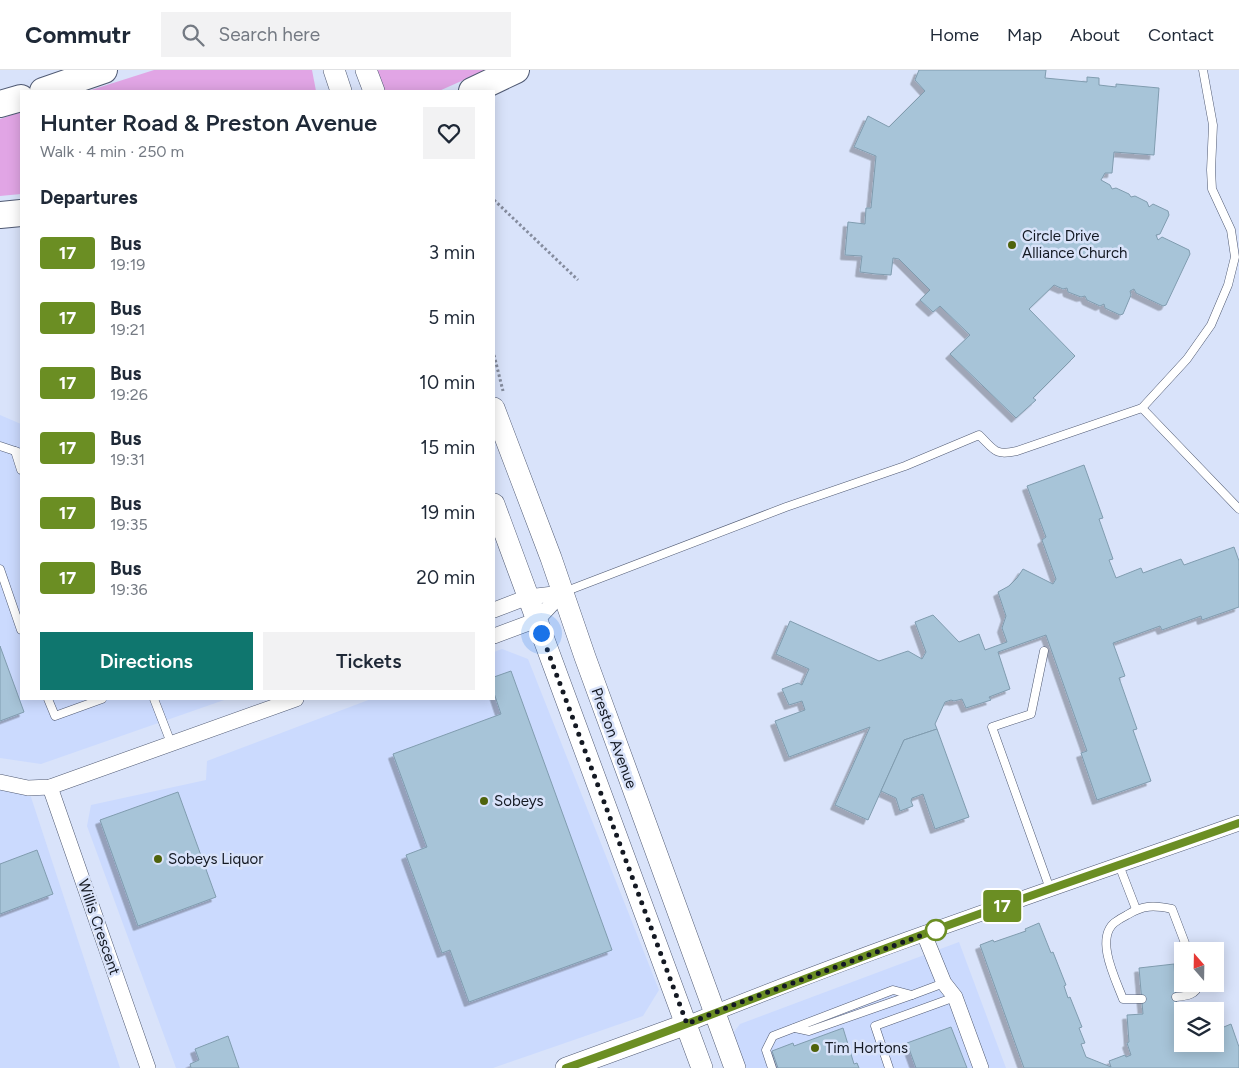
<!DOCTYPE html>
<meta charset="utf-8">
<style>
body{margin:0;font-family:Figtree,sans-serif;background:#f2f2f3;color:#1f2937;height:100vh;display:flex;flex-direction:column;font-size:19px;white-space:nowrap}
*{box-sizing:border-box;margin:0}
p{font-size:16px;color:#747a83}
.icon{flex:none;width:28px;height:28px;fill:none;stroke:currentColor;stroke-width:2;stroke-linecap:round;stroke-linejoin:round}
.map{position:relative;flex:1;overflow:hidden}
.sheet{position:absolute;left:20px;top:20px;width:475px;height:610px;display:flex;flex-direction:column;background:#fff;border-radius:0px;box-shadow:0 2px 12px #0003}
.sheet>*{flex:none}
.badge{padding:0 10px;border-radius:4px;font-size:18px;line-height:32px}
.needle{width:32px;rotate:340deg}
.controls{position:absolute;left:1174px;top:872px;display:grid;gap:10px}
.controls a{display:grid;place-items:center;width:50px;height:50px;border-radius:0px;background:#fff;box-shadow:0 2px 12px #0003;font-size:25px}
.you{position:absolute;width:25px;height:25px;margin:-12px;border:4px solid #fff;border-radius:50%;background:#1a73e8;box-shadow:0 0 0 8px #1a73e833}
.map>.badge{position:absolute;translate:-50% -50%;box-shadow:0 0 0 2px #fff}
h2{padding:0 20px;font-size:19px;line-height:45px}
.round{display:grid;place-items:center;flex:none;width:52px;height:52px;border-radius:0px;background:#f2f2f3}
.head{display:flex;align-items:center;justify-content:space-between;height:85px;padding:0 20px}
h1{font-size:24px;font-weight:600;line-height:38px}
.button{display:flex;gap:10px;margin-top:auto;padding:10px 20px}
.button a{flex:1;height:58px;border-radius:0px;background:#0f766e;color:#fff;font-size:20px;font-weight:600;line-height:58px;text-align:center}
.button a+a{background:#f2f2f3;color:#1f2937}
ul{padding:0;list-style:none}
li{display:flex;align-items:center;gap:15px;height:65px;padding:0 20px}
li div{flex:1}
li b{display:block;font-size:19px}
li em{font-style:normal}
li .badge{min-width:55px;font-weight:700;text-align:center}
header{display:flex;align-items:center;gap:30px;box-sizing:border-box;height:70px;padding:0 25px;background:#fff;border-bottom:1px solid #e0e1e3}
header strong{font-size:24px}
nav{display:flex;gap:28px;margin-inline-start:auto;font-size:18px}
.search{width:350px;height:45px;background:#f2f2f3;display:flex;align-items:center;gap:12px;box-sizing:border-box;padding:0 18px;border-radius:0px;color:#747a83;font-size:19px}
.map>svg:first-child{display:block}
</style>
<header>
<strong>Commutr</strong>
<div class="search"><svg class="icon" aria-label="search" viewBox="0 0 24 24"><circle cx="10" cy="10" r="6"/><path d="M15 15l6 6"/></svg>Search here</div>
<nav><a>Home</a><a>Map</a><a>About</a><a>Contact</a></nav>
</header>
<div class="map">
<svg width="1239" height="998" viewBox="0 0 1239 998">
<defs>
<filter id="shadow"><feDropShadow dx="-4.5" dy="4.5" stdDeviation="0" flood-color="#0004"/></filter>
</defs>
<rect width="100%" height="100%" fill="#d9e3fa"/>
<g fill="#cbdafe">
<polygon points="0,345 21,354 21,629 227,629 41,694 0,688"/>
<polygon points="502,579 528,589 659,920 643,946 493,998 176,998 87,756 91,735 206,710 207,691 371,629 494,629 494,582"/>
<polygon points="0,709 28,718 120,998 0,998"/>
<polygon points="959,872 1006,998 744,998 736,977 734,962 740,954"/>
</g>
<g fill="#e1a5e5">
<polygon points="154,0 312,0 316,21 88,21"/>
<polygon points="377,0 486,0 439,21 384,21"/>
<polygon points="21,42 21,124 0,126 0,49"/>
</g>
<g fill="#a7c4d8" stroke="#809caf" filter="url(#shadow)">
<polygon points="919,0 1046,0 1045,8 1087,12 1087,7 1099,8 1099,15 1116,17 1116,14 1159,18 1154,85 1114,82 1112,103 1105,103 1101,110 1110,115 1112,119 1116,118 1129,124 1131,127 1135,126 1147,132 1149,137 1153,134 1168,141 1169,145 1160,164 1156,165 1158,170 1162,167 1189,180 1190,184 1166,235 1163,236 1136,223 1134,219 1130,221 1131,225 1123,244 1120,245 1105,238 1104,234 1100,236 1087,230 1085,226 1081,227 1068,222 1067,218 1063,219 1054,215 1029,239 1075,286 1033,328 1036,330 1016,348 950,284 970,265 940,236 933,242 920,230 930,220 899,189 893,188 891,205 876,204 860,202 862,186 845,185 848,152 865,154 866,138 871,138 876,86 854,77 868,46 889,57 925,21 915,10"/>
<polygon points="1084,395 1103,448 1099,449 1113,489 1109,490 1116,508 1141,498 1143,503 1181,489 1184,495 1234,477 1239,491 1239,537 1202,550 1201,546 1162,560 1160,556 1113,573 1125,606 1119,608 1137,659 1133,660 1151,711 1097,730 1081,683 1087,681 1046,565 998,582 1010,619 989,627 991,630 966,638 962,629 954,631 951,630 945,632 935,654 937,659 904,670 868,750 835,735 870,657 789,687 775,651 805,640 802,631 789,635 782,619 798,613 802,615 809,599 776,584 790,551 879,591 908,581 922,589 926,582 915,552 933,545 959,572 979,564 985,580 1007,572 1002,558 1006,546 998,522 1009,516 1017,508 1023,499 1053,514 1056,509 1042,470 1046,467 1027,416"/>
<polygon points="0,576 24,642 0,651"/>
<polygon points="511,601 612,880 469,932 450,880 442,883 406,785 427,777 393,684 501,644 494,623 494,607"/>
<polygon points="937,659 969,747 935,759 923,724 912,728 911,731 913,736 900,741 896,728 881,721 904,670"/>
<polygon points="178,722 216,827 138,856 100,750"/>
<polygon points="37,780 53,824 0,844 0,794"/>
<polygon points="1039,853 1051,883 1053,882 1066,915 1064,916 1068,928 1070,927 1082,957 1079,958 1085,973 1081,974 1086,987 1111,997 1109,991 1125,985 1126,987 1131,985 1127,973 1129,972 1127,945 1143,944 1139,898 1174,894 1177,941 1190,939 1190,941 1182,941 1182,974 1215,974 1215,953 1217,952 1219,959 1231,954 1239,977 1239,998 1024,998 980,875 993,870 994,872 1026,861 1025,859"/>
<polygon points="951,957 967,998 916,998 907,973"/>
<polygon points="843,958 854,994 857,993 859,998 778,998 772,981 793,973 794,976"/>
<polygon points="228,966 239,998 191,998 190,994 199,990 195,979"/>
</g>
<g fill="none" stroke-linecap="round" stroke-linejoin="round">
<g stroke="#505a73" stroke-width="9">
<g id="lane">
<polyline points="1142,338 1239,439"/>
<polyline points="0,376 21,383"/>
<polyline points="15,381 21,400"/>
<polyline points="0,499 21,560"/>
<path d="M564 522 786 437 905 396 979 365C995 380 994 386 1017 381L1142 338 1187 289 1211 255 1228 215 1235 187 1231 160 1212 119 1211 100 1213 55 1203 0"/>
<polyline points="1044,581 1031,644 992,657 1050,819"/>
<polyline points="48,629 55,646 102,629"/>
<polyline points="154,629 171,673"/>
<polyline points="1119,795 1136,839"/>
<path d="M1176 927C1187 926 1196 925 1199 914"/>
<path d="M1142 929H1123C1116 910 1095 870 1114 853 1118 850 1123 847 1127 845 1143 835 1154 835 1172 839L1188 881"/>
<polyline points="795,958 809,961 912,925"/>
<polyline points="772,998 766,980 773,966 893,920 912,925 944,913"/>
<polyline points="889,998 875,956 955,927"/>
</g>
</g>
<g stroke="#505a73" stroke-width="16">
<g id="street">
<polyline points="494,540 528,527 562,523"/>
<polyline points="494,566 537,550 562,523"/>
<polyline points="0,712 28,718 50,717 296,629"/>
<polyline points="50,717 148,998"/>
<polyline points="924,864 944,913 955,927 981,998"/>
<path d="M687 954C868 880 1054 818 1239 753"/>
</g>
</g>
<g stroke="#505a73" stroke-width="22">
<g id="secondary">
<polyline points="334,0 341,21"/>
<polyline points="366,0 374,21"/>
<polyline points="494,338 551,488 585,587 735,998"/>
<polyline points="494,434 702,998"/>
<polyline points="566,998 687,954"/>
</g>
</g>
<g stroke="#505a73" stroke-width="28">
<g id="highway">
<polyline points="43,21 104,0"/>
<polyline points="472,21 516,0"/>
<polyline points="0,34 21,28"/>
<polyline points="0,145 21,143"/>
</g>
</g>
<g stroke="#858c9e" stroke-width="3" stroke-dasharray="2.5 2.5" stroke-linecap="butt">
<polyline points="494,130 578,210"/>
<polyline points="494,285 503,321"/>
</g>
<use href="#lane" stroke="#fff" stroke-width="8"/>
<use href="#street" stroke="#fff" stroke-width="15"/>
<use href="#secondary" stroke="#fff" stroke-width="21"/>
<use href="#highway" stroke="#fff" stroke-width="26"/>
</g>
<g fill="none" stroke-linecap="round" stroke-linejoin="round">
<g stroke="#fff" stroke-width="11">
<path id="line" d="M566 998C681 958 794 912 908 870 1018 829 1129 792 1239 753"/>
</g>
<use href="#line" stroke="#6b8e23" stroke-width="8"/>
<polyline stroke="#141923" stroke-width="5" stroke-dasharray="0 9" points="541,563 687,954 736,934 936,860"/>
</g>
<g fill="#4f630c" stroke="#d9e3fa" stroke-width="2">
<circle cx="1012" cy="175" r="5"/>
<circle cx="484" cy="731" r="5"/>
<circle cx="158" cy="789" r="5"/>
<circle cx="815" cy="978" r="5"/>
</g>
<circle fill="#fff" stroke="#6b8e23" stroke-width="2.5" cx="936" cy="860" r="10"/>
<g text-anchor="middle" stroke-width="5" stroke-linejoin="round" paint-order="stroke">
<g font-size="15" fill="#141923" stroke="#d9e3fa" text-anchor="start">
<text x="1022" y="171">Circle Drive<tspan x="1022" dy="17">Alliance Church</tspan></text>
<text x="494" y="736">Sobeys</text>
<text x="168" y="794">Sobeys Liquor</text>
<text x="825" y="983">Tim Hortons</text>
</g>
<g font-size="15" fill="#141923" stroke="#d9e3fa">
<text transform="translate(614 668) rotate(70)" y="5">Preston Avenue</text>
<text transform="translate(99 857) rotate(71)" y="5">Willis Crescent</text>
</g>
</g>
</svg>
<div class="controls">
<a><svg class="needle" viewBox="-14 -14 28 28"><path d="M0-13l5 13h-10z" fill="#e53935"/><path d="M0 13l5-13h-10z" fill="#747a83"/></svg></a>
<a><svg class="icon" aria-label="layers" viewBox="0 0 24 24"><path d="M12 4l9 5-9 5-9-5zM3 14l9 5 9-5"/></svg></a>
</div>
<div class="you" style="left:541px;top:563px"></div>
<b class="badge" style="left:1002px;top:836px;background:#6b8e23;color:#fff">17</b>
<section class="sheet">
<div class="head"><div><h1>Hunter Road &amp; Preston Avenue</h1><p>Walk · 4 min · 250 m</p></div><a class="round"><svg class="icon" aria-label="heart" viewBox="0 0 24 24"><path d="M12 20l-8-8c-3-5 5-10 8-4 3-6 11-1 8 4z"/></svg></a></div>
<h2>Departures</h2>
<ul>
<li><span class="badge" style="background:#6b8e23;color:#fff">17</span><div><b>Bus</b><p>19:19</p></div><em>3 min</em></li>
<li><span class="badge" style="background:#6b8e23;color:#fff">17</span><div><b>Bus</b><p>19:21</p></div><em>5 min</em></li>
<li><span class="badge" style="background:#6b8e23;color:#fff">17</span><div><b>Bus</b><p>19:26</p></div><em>10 min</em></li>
<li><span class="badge" style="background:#6b8e23;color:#fff">17</span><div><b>Bus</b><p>19:31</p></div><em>15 min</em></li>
<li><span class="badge" style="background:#6b8e23;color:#fff">17</span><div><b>Bus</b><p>19:35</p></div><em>19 min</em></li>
<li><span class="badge" style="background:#6b8e23;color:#fff">17</span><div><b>Bus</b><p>19:36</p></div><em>20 min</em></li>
</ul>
<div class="button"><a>Directions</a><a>Tickets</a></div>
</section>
</div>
